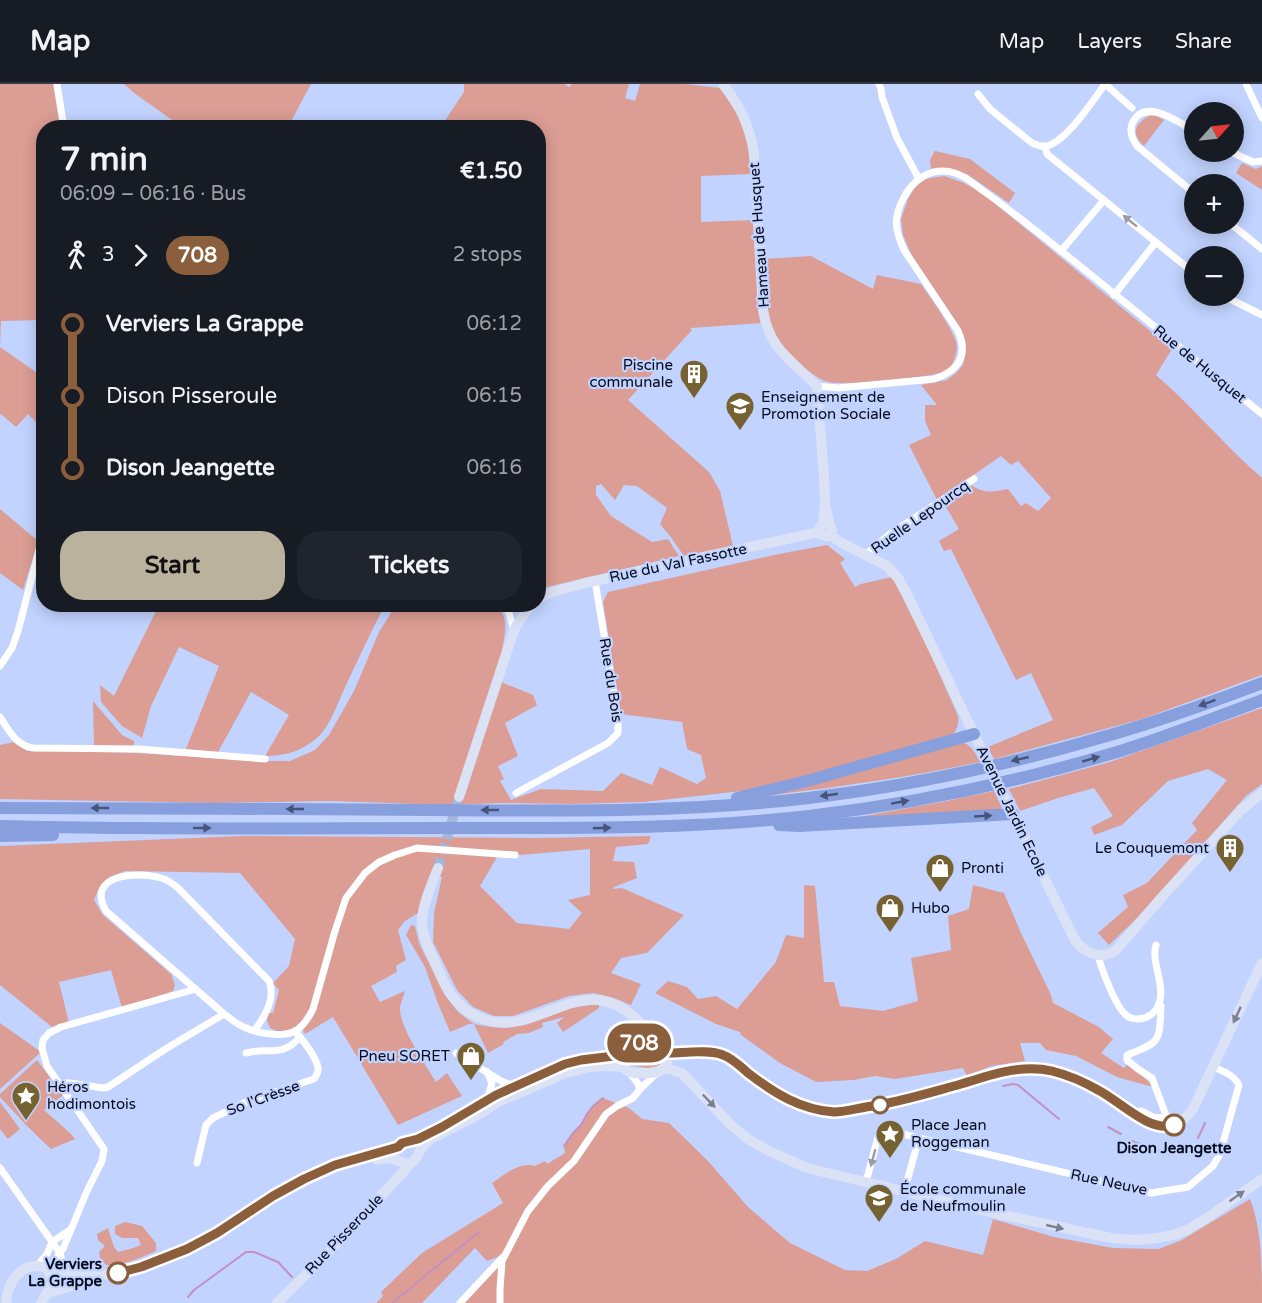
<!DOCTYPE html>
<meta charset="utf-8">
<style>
body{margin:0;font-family:"Varela Round",sans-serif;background:#20242c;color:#f1f3f6;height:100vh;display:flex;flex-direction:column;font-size:22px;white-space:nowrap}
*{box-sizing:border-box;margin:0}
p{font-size:20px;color:#9ea1a6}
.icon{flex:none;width:33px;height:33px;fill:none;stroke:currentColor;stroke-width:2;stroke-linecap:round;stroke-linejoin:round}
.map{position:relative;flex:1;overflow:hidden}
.drawer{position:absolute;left:36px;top:36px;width:510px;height:492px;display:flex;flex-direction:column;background:#171b24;border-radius:24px;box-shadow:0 3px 15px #0003}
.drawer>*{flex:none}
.badge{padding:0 12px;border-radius:20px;font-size:21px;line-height:39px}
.needle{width:39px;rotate:63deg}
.fabs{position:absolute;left:1184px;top:18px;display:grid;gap:12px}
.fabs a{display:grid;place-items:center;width:60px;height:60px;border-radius:50%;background:#171b24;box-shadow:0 3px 15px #0003;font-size:30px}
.map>.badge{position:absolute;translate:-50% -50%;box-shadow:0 0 0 3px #fff}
.legs{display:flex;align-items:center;gap:9px;height:66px;padding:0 24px;font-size:20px}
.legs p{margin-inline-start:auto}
.overview{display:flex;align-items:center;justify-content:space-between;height:102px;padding:0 24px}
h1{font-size:33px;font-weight:700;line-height:45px}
.cta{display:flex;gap:12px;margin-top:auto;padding:12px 24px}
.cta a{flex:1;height:69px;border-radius:24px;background:#bab29d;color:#111;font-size:24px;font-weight:700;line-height:69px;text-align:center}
.cta a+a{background:#20242c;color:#f1f3f6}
ul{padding:0 24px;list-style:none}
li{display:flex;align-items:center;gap:21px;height:72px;font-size:22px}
li i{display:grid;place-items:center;width:9px;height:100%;margin:0 8px;background:currentColor}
li i::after{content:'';width:15px;height:15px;margin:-8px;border:4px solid;border-radius:50%;background:#171b24}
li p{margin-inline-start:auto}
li:first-child i{background:linear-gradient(#0000 50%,currentColor 0)}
li:last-child i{background:linear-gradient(currentColor 50%,#0000 0)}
header{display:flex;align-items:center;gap:36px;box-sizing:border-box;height:84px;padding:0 30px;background:#171b24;border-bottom:2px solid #363941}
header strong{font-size:28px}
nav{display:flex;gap:33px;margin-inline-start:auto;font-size:21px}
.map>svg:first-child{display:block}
</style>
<header>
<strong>Map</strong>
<nav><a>Map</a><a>Layers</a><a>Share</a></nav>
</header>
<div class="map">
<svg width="1262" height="1219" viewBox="0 0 1262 1219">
<rect width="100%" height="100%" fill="#c1d3fe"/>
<g fill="#db9d94" fill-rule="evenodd">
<polygon points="0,0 53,0 60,43 44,44 43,236 1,237 0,263 43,293 43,345 28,330 16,343 1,330 0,332"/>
<polygon points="124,0 311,0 288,43 182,43 134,9"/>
<polygon points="464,0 565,0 569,3 572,0 629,0 625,14 635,17 640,0 685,0 720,4 737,29 747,56 751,90 701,92 701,138 754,136 762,239 690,244 692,246 628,316 709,388 720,407 733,462 684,472 670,452 660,440 667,424 637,402 624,401 615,416 601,400 596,402 596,411 611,432 652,458 668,455 679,472 543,504 538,496 538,44 440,44 464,8"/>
<path d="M1149 32H1157L1164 36 1144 62C1131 50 1134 40 1149 32Z"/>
<polygon points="935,67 970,75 1015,109 1009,119 967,90 948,84 931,85 930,76"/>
<polygon points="1242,79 1256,85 1262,82 1262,106 1236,89"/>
<path d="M944 92 962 98 981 108 1172 265 1156 291C1193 323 1225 362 1262 394V591L1142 635 994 675 988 663 1053 636 1031 589 1016 596 951 465 944 467 939 457 959 445 943 418 971 401C985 410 992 408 1008 405L1021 422 1026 419 1038 427 1051 414 1018 377 1011 381 1001 372 937 416 909 361 931 351 925 337V321H937L921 301 947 296 957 288 963 281 965 272 966 259 961 245 912 172 903 151 901 135 908 115 915 103 925 95Z"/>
<path d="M811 172 873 205 877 191 921 200C930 213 957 250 957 263 956 272 953 283 946 287 931 294 844 302 828 298 814 294 783 269 776 256 764 232 766 202 764 175Z"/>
<polygon points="0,425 38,457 23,506 0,489"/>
<path d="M827 461 845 475 840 479 855 503 861 500 892 493 929 566 958 632C959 641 957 645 952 652L760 705 644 718 573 720 500 719 447 721 331 717 214 719 0 715V661L14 658 27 667H68L136 669 265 677H290L315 666 329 651 354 607 379 548 396 521H498C509 538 505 547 502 567L456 711H465L501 598 533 611 537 621 505 639 518 672 498 682 504 695 500 697 511 716 541 705 603 707 621 689 652 701 660 683 697 700 706 694 701 671 687 665 682 638 621 630 603 518 608 508 779 470Z"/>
<path d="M159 521H385C371 547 359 574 346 601 338 618 331 641 317 654 302 667 285 672 265 672L289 631 251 608 218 668 186 665 219 582 179 563 151 622 142 654 122 642 101 618 100 601 114 612Z"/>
<polygon points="93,617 122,651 134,657 134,663 94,662"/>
<polygon points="1262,624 1262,700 1246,712 1139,832 1109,861 1098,849 1128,823 1123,811 1147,799 1197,746 1192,739 1227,696 1208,685 1168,697 1122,741 1094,751 1091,743 1113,732 1094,704 1058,714 1020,727 1009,705 1110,678"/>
<path d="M964 659C973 663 975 669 980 678 911 693 843 702 773 711L955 661Z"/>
<polygon points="994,707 1002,724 998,726 859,733 942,718"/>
<path d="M242 752 535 754 651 752 648 760 616 763 613 777 634 778 637 794 614 803 613 805 622 804 684 831 647 869 621 874 611 889 641 900 631 921 614 914 594 909 569 912 513 932H494L473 923 457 906 433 858 434 829 442 793 430 791 418 829 405 837 398 846 406 876 396 882 397 888 371 902 380 918 405 907C404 912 400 919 400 925 400 944 426 981 436 998L447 989 462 1012 398 1041 333 933 305 950 303 946 315 928 339 842 349 812 359 798 374 785 412 764 359 791 342 815 314 915 307 932 295 944 280 948 270 944 267 936 269 929H273L279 906 273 899 289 882 295 855 240 789 125 787 108 794 98 806 94 816 103 831 171 890 175 901 173 907 122 924 111 886 59 898 69 939 52 943 0 901V762ZM590 765V811L568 816 582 829 569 845 517 839 480 802 497 773Z"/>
<path d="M804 801 815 802 824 898H834L840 922 883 927 918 917 911 874 951 866 948 832 969 825 973 801 1004 809 1021 849 1051 911 1053 919 1099 943 1113 955 1101 969 1124 984 1127 981C1137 987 1146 994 1153 1003L1117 993 1076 972 1046 966 1040 959H1020L1025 977 991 982 967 992 963 984 895 995 875 992 853 996 816 998 780 979 741 951 740 948 716 940 655 909 668 897 687 903 698 915 716 912 737 925 776 878 786 851 804 854Z"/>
<polygon points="411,841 415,842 419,859 444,910 458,928 474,940 491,943 505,944 525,941 571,924 599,920 599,924 563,948 557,939 564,933 542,939 543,943 529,949 517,950 503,958 504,960 488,969 474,940 469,940 450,948 437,917 425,883 406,851"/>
<polygon points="0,939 41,968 0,1005"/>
<polygon points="642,964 659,967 663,975 660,981 648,984 628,981 625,976 627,969"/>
<polygon points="37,976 63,1011 44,1026 70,1049 75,1055 51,1065 27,1042 0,1013 0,1010"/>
<path d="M603 1014 629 1024 642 1035 669 1039 708 1077 748 1123 790 1159 845 1186 867 1187 896 1175 925 1157 983 1171 993 1135 1054 1153 1113 1164 1158 1165 1180 1157 1250 1115C1262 1145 1262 1185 1262 1219H460L505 1170 487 1177 475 1164 422 1219H376L383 1212 381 1208 422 1169 503 1119 492 1099C504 1091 520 1077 535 1082L545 1077 547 1080 565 1069 564 1062 573 1049 581 1041 587 1030 593 1022Z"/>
<polygon points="0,1018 20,1045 8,1055 0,1045"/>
<path d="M125 1138 142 1142 156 1159V1167C140 1174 124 1182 106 1181L100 1174 99 1168 105 1162 98 1156 97 1150 108 1144 114 1163 118 1168 133 1164 141 1161 138 1154H122L115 1150V1142Z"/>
</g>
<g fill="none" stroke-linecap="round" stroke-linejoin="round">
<g stroke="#c390c2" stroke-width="2">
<polyline points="1003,1002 1013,1000 1018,1001 1059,1035"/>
<polyline points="1108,1043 1121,1050"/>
<polyline points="1198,1054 1205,1039"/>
<polyline points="1132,1057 1155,1066 1172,1070"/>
<polyline points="564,1062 573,1049 581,1041 587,1030 593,1022 603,1014"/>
<polyline points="188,1213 194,1206 246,1168 254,1168 278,1178 292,1193"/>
<polyline points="392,1219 479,1148"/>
</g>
<polyline stroke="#a5b5dc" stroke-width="10" stroke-dasharray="10 5" stroke-linecap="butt" points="438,784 459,713"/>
<g stroke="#fff" stroke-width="7">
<polyline points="57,0 64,44"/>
<polyline points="879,0 881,5 882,13 897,54 919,95"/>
<polyline points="1105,0 1132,24"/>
<polyline points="1246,0 1262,34"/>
<path d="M978 10 990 25 1032 59C1037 61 1041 63 1046 62 1065 59 1092 18 1103 3L1104 0"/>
<path d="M1194 47C1178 38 1144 12 1132 40 1129 48 1132 55 1137 62L1194 109"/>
<polyline points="1045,62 1047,70 1194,189"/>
<polyline points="1231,68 1253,78 1262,77"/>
<polyline points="1231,140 1262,165"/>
<polyline points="1061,167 1104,116"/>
<polyline points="1114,211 1156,158"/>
<polyline points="1224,212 1262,231"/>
<path d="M817 302 838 304 934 295C958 287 969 272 958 247L904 166C895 146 893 135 903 115 913 95 932 82 955 89 965 92 974 100 982 106 1002 120 1021 135 1040 150 1114 209 1188 270 1262 330"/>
<polyline points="865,471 890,450 974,395"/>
<polyline points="505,520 509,529 514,546"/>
<polyline points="0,582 12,564 18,547 44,447"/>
<path d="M0 633C10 648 15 660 33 664L139 665 265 675"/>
<polyline points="516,709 608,659 618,649 618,635 595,497"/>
<path d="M1098 871C1101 884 1115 921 1125 930 1130 936 1140 936 1147 933 1154 930 1159 923 1160 916 1164 897 1151 878 1156 861"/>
<path d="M255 946C265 932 276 914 269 897L178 804C172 799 168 796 161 794 138 787 85 790 106 827L224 930C230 934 236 940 244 943 256 949 283 954 295 947 303 943 309 933 313 925L335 847 346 814 365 789 379 778 395 771 417 764 515 771"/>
<path d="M246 969C268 963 282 974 300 953"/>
<polyline points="456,969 501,997 514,1002"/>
<polyline points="629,988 637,998 640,1005"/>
<polyline points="59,999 70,999 103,1004 108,1003 167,964 224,930"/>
<polyline points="487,1016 492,999 487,988"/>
<path d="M1133 1029 1141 1027 1153 1033 1167 1034 1152 994 1138 985 1127 976V971C1162 958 1159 957 1161 922L1159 919"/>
<path d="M919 1054 1151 1109 1188 1103 1213 1082 1220 1070 1239 1001C1234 991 1223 987 1213 983"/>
<path d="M197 1079 206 1041 213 1034 248 1017 314 995C316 991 318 990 318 986 319 976 301 954 295 947"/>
<polyline points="0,1084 60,1169 64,1185 69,1191"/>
<polyline points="866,1098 878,1053 881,1050 886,1047 891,1047 919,1054 904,1108"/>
<polyline points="52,1158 70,1146"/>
<polyline points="37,1182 47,1170 52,1158"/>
<polyline points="48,1185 63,1165 87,1107 102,1077 104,1065 47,982 42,964 43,956 49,949 61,943 196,905"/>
<polyline points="460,1219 503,1173"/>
<polyline points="500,1219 500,1205 502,1177 528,1127 548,1102 574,1077 606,1030 617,1022 633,1014 640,1005 658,988"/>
</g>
<g stroke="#dbe2f5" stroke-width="10">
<path d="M723 0C741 24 748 38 754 68L763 226C769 265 791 276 817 302L824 393 825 418 823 440C819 443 818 447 821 451L827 452 830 451 832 446 829 439 825 418"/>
<path d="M830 451 840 458 887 482 898 494 907 510 1006 717 1075 856C1085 870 1102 876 1116 866L1162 813 1241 726 1262 709"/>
<polyline points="538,515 552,508 585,499 819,448"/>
<polyline points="459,713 514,546 524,530 533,520"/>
<path d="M438 784C432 800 423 819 422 836 422 852 429 866 436 880 440 890 445 903 452 912 466 931 489 941 512 938 544 935 571 910 604 917 628 922 646 944 661 961"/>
<path d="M668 969C683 969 704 966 718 969 729 971 739 982 748 989 774 1008 800 1025 833 1028 843 1029 855 1025 865 1024 896 1018 927 1010 957 1001 988 992 1018 980 1050 987 1067 990 1086 998 1101 1007 1117 1016 1146 1042 1163 1043 1177 1044 1185 1035 1193 1025L1262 879"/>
<polyline points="663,985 669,985 682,989 730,1040 748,1055 769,1067 807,1084 994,1129 1111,1154 1136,1156 1157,1154 1173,1151 1187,1146 1210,1132 1262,1095"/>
<path d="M377 1076C394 1071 395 1078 409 1080"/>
<polyline points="48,1209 71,1202 96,1198"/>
<path d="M6 1219C7 1200 21 1177 43 1183 55 1186 65 1192 78 1192 96 1193 114 1190 132 1185 160 1178 190 1166 215 1150 241 1135 265 1115 292 1101 307 1093 325 1084 342 1079 347 1077 353 1077 359 1075 372 1072 385 1067 398 1063L402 1059 418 1055 443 1043 505 1006 565 980 581 976 614 972 621 969 627 963 639 959H651L663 962 668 969 669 973 666 982 658 988 649 989H635L629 988 622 983 609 982 590 983 566 989 498 1018 476 1032 429 1056 421 1065 415 1076 409 1080 404 1087 380 1113 328 1169 277 1219"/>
<path d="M41 1219C49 1206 53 1201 48 1185"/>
</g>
<g stroke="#879fdd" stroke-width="12">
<polyline points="737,714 803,698 974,650"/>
<path d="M0 724C143 724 287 725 430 726 556 727 683 729 809 714 911 702 1012 680 1110 651 1162 636 1212 618 1262 599"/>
<polyline points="779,741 799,742 1013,730"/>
<path d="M0 742C47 743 94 744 141 744 242 745 343 744 443 744 565 744 687 746 809 732 913 720 1017 698 1117 668 1166 653 1214 634 1262 616"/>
<polyline points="0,752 53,751"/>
</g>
</g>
<defs><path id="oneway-solid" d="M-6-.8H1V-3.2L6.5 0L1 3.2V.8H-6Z" transform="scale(1.5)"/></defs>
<g fill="#9b9da4">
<use href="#oneway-solid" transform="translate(1130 137) rotate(-141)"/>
<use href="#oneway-solid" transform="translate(873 1074) rotate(105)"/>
</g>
<g fill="#46547c">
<use href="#oneway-solid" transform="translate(1207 619) rotate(160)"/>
<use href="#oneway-solid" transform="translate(1020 675) rotate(167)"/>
<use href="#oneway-solid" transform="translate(1091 675) rotate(-16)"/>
<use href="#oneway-solid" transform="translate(829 711) rotate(172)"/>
<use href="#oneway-solid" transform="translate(900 718) rotate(-10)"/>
<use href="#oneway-solid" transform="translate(100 724) rotate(-180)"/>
<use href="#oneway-solid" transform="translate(295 725) rotate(-180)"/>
<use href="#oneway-solid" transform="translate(490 726) rotate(-180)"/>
<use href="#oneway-solid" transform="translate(983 732) rotate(-3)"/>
<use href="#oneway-solid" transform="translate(202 744)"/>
<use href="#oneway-solid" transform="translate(602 744) rotate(-2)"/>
</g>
<g fill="#7b8193">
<use href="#oneway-solid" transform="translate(1237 931) rotate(115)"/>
<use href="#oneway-solid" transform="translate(709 1017) rotate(46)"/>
<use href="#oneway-solid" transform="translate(1237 1112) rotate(-35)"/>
<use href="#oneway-solid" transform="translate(1055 1143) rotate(13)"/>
</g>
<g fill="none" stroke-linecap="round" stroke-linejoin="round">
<g stroke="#fff" stroke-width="14">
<path id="line-1" d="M118 1189 141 1183 187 1165 217 1149 273 1112 304 1095 335 1081 398 1063 402 1059 418 1055 442 1043 496 1011 565 980 581 976 614 972 621 969 627 963 639 959H651L663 962 668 969C683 969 709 965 723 971 732 974 741 983 748 989 774 1009 801 1026 834 1028 844 1028 855 1025 866 1023 896 1019 925 1010 954 1002 986 993 1019 979 1052 987 1068 991 1084 998 1098 1006 1120 1017 1149 1049 1174 1041"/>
</g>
<use href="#line-1" stroke="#8b5e3c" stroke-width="9"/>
</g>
<defs>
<g id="building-pin" transform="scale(1.5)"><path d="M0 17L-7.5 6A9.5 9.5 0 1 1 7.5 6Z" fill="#766231" stroke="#c1d3fe"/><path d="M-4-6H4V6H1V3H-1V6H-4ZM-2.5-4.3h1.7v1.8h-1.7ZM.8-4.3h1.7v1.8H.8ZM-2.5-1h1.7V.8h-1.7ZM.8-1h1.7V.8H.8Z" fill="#fff"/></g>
<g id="school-pin" transform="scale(1.5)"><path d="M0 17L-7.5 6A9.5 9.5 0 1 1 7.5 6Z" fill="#766231" stroke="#c1d3fe"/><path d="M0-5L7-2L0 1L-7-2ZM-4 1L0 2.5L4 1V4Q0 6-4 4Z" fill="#fff"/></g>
<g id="shop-pin" transform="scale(1.5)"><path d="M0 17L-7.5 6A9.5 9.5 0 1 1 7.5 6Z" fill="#766231" stroke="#c1d3fe"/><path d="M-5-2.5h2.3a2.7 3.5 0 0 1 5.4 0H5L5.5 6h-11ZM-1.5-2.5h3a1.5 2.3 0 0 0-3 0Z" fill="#fff"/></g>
<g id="sight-pin" transform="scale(1.5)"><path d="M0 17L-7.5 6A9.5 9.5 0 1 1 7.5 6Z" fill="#766231" stroke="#c1d3fe"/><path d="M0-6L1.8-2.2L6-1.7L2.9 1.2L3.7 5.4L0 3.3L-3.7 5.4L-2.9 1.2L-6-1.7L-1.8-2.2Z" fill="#fff"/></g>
</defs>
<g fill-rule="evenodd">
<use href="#building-pin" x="694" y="290"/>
<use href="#school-pin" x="740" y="322"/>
<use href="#building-pin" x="1230" y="764"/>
<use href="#shop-pin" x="940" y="784"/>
<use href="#shop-pin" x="890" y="824"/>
<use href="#shop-pin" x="471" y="972"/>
<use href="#sight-pin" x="26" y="1012"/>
<use href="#sight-pin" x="890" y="1050"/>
<use href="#school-pin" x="879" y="1114"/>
</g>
<g fill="#fff" stroke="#8b5e3c" stroke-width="3">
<circle cx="880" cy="1021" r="8"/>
<circle cx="1174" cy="1041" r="10"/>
<circle cx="118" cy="1189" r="10"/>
</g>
<g text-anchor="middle" stroke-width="4.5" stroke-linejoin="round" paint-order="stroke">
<g font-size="15" fill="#050a1c" stroke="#c1d3fe">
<text transform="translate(759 151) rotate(-94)" y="5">Hameau de Husquet</text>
<text transform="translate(1200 280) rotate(39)" y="5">Rue de Husquet</text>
<text transform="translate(920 433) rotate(-35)" y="5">Ruelle Lepourcq</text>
<text transform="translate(678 479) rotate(-12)" y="5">Rue du Val Fassotte</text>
<text transform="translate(611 596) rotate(81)" y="5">Rue du Bois</text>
<text transform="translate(1012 727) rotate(64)" y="5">Avenue Jardin Ecole</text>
<text transform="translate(263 1014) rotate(-20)" y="5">So l'Crèsse</text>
<text transform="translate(1109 1098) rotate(12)" y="5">Rue Neuve</text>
<text transform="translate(344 1150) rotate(-46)" y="5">Rue Pisseroule</text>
</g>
<g font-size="15" fill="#050a1c" stroke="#c1d3fe" text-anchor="start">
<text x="673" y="286" text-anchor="end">Piscine<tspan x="673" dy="17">communale</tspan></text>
<text x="761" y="318">Enseignement de<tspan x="761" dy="17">Promotion Sociale</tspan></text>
<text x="1209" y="769" text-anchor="end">Le Couquemont</text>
<text x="961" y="789">Pronti</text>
<text x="911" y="829">Hubo</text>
<text x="450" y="977" text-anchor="end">Pneu SORET</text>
<text x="47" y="1008">Héros<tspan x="47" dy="17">hodimontois</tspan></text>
<text x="911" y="1046">Place Jean<tspan x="911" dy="17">Roggeman</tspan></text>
<text x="900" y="1110">École communale<tspan x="900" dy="17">de Neufmoulin</tspan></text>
</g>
<g font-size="15" font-weight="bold" fill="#050a1c" stroke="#c1d3fe">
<text x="1174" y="1069">Dison Jeangette</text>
<text x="102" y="1185" text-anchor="end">Verviers<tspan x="102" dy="17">La Grappe</tspan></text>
</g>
</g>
</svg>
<div class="fabs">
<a><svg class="needle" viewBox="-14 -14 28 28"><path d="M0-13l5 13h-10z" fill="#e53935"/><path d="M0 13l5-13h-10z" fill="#9ea1a6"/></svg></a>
<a>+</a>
<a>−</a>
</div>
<b class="badge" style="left:639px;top:959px;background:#8b5e3c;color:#fff">708</b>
<section class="drawer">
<div class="overview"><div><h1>7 min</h1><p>06:09 – 06:16 · Bus</p></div><b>€1.50</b></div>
<div class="legs"><svg class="icon" aria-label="walk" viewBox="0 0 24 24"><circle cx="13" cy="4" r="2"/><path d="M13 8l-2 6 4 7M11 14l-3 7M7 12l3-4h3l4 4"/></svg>3<svg class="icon" aria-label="forward" viewBox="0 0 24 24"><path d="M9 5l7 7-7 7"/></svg><b class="badge" style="background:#8b5e3c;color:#fff">708</b><p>2 stops</p></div>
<ul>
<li><i style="color:#8b5e3c"></i><b>Verviers La Grappe</b><p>06:12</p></li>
<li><i style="color:#8b5e3c"></i><span>Dison Pisseroule</span><p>06:15</p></li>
<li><i style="color:#8b5e3c"></i><b>Dison Jeangette</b><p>06:16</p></li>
</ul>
<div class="cta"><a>Start</a><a>Tickets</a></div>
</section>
</div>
